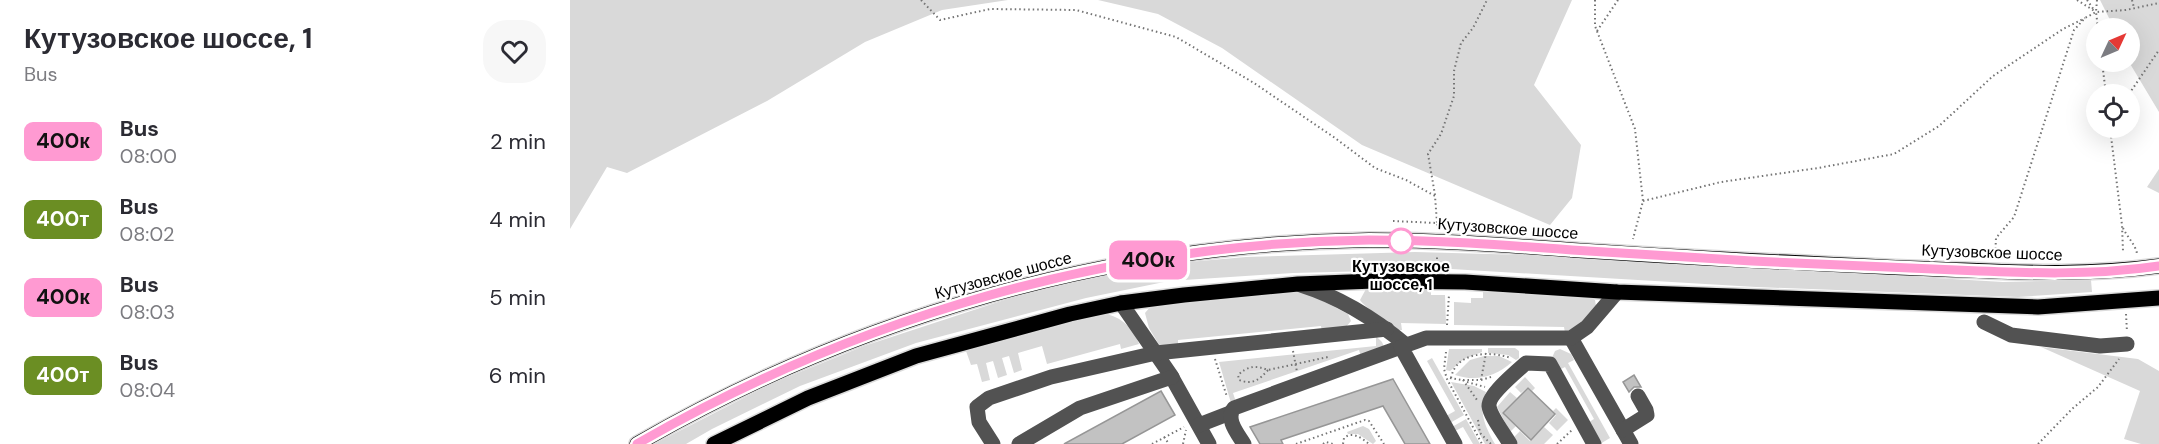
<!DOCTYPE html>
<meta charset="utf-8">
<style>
body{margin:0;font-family:"DM Sans",sans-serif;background:#f7f7f7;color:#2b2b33;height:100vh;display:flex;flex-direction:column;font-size:22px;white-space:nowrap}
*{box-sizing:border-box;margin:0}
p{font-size:20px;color:#7c7c81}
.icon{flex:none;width:33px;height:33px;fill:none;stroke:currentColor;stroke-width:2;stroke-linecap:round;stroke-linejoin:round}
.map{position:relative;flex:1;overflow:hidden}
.drawer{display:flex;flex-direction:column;background:#fff;width:570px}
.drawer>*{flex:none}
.badge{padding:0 12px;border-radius:9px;font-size:21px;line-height:39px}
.needle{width:39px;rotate:46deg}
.fabs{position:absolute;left:1516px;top:18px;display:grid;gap:12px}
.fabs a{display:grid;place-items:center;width:54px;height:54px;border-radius:50%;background:#fff;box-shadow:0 6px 24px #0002;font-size:30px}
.map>.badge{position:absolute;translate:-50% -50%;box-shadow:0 0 0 3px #fff}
.round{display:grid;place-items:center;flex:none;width:63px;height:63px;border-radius:24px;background:#f7f7f7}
.headline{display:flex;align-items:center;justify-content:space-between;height:102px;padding:0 24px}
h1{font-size:28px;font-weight:700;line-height:45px}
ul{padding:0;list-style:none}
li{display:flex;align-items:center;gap:18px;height:78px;padding:0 24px}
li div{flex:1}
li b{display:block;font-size:22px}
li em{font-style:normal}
li .badge{min-width:66px;font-weight:700;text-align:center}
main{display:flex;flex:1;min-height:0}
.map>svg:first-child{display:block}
</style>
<main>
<section class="drawer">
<div class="headline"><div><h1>Кутузовское шоссе, 1</h1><p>Bus</p></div><a class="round"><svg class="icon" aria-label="heart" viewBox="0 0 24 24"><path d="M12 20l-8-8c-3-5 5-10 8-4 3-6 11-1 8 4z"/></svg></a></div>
<ul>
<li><span class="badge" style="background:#ff9ad2;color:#111">400к</span><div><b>Bus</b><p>08:00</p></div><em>2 min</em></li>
<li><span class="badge" style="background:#6b8e23;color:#fff">400т</span><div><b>Bus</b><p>08:02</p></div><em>4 min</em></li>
<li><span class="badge" style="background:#ff9ad2;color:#111">400к</span><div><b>Bus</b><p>08:03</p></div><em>5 min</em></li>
<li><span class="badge" style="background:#6b8e23;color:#fff">400т</span><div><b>Bus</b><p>08:04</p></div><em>6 min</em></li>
</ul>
</section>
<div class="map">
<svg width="1589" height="444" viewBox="0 0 1589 444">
<rect width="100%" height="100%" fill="#fff"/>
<g fill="#d9d9d9">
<polygon points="0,0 438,0 372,10 295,42 197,101 57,173 37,167 0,229"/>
<polygon points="528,0 1002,0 964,85 1011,145 1002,198 980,225 792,145 652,48 588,14"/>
<polygon points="1530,0 1589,0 1589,112 1559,62 1560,28 1544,28"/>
<polygon points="1589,169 1589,193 1577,187"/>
<polygon points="845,252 988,256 1433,282 1521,280 1522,292 1448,297 1186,287 881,269 723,273 599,281 516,298 346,343 230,386 142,429 116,444 84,444 203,383 294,346 465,290 573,266 676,257"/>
<path d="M796 289 861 290V295H875L876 324 831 323 832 330H829C821 324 793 306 790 300Z"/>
<polygon points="732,290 778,314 781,321 776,327 752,332 751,326 608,340 608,345 591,348 579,328 575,313 581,306"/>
<polygon points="913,290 1020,297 1025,300 1026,306 1015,321 995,333 994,327 884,325 884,302 901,303 901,298 913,298"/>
<path d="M535 314C550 316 565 329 569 344L551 349 550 344 477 364 472 346 448 353 452 370 444 373 439 356 432 358 437 375 428 378 423 361 416 363 420 380 412 382 407 364 401 365 396 351 444 335Z"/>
<polygon points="806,336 812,342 814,347 791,357 789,350 663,393 666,402 661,403 649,362 806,346"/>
<polygon points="1471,347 1568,359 1589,371 1589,444 1571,444 1554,439 1570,391"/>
<polygon points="918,348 945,348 949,351 949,358 946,360 938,355 918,353"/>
<polygon points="879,349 912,349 912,352 894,359 880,371 876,370"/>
<polygon points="990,349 1001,354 1004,360 998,363 1040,438 1030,444 1016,424 1024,419 995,367 987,371 981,360 985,351"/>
<path d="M914 356H929L942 362C925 377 906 382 885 375L900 360Z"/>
<polygon points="862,358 894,415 880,423 876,416 885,411 857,361"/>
<polygon points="955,377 965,388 962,391 958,387 951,393 945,387"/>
<path d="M881 382 904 386 916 392C908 412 915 426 925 444H915Z"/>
<polygon points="940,392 947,398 932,413 946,426 940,432 927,407"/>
<polygon points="986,408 998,420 987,431 979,423 986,415 983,411"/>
<polygon points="896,419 910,444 903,444 893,427 885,431 882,427"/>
<polygon points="793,426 799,429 806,441 803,444 788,434 778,434 777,432"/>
<polygon points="974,427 983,435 974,444 948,444 944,437 950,431 960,441"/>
</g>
<g fill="#c2c2c2" stroke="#969696" stroke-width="1.5">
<polygon points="1064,375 1071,387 1064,387 1059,392 1053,382"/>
<polygon points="823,379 860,444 835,444 813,406 711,440 713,444 690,444 680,427"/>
<polygon points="958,388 985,414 961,440 933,413"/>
<polygon points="591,391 605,415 552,444 494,444"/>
</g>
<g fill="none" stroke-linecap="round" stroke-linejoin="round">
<g stroke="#dbdbdb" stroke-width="18">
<g id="major">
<path d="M67 444C289 316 542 243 799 240 867 240 934 245 1002 250 1065 254 1127 258 1190 261 1258 264 1326 268 1394 270 1459 273 1524 275 1589 266"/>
<polyline points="144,444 238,398 346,356 500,314 551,303 614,295 728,284 804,281 895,282 1047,292 1468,307 1589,298"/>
</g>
</g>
<g stroke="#747474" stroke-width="2" stroke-dasharray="1.5 3" stroke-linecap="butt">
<polyline points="351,0 370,20 420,9 506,10 606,37 684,83 765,138 805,168 836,180 865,196 867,223"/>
<polyline points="1025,0 1025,26 1065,129 1073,201 1063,239"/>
<polyline points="1507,0 1526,12"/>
<polyline points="1517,0 1524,10"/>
<polyline points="1527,0 1526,12 1528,28"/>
<polyline points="1562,0 1564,8"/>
<polyline points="1027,31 1048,0"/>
<polyline points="1532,62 1536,94"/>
<polyline points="1559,94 1589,50"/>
<polyline points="1540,128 1552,225 1553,251"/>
<polyline points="865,195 858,154 871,134 884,96 884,71 891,43 903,28 917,0"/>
<polyline points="1073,201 1151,182 1248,168 1324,154 1369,126 1423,76 1493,29 1515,18"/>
<polyline points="823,221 867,223 867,228"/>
<path d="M1553 228C1557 237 1566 245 1567 254"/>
<polyline points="1425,258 1426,238 1444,217 1504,30 1515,18 1526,12 1556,10 1589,3"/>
<polyline points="867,268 867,256"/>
<polyline points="1556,314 1557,332"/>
<polyline points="877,325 879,295"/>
<polyline points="723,351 727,372"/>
<polyline points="876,352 874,369 877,379 912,444"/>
<polyline points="645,359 657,397"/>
<path d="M698 370C689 380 683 385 669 380L668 375C678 366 685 365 698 370L758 357"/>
<polyline points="880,378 892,380"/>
<path d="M881 378C886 351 921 351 941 358"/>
<polyline points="893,380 911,380 921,377"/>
<polyline points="893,380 907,400"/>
<polyline points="911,380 916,353"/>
<polyline points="897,382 915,387"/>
<polyline points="908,420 910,433 921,444"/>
<polyline points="594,437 599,444"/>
<polyline points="582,444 614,427"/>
<polyline points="613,444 616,430"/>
<polyline points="726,444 795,420 799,421 814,444"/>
<polyline points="753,444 756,442 763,444"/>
<path d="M773 444 774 438C782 431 792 438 799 444"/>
<polyline points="987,444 1002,430"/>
<polyline points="1468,444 1502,409 1528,387 1549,359"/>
</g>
<g stroke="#525252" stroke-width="15">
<path d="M731 285C769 297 806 320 836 345"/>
<polyline points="551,303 600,374 639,444"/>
<polyline points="1414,322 1441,335 1530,346 1557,344"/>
<polyline points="1001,338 1061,444"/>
<polyline points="629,425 660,413"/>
<polyline points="1053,430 1077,415 1076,410 1068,396"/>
<polyline points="423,444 409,422 407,407 419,398 481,377 586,353 817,329"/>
<polyline points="449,444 510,408 602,377"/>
<path d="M674 444C668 434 655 419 664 408L831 347"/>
<polyline points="885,444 831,347 856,338 1001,338 1017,327 1047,292"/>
<path d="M940 444C935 435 920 416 919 406 918 395 947 371 956 363L980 364 1024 444"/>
</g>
<use href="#major" stroke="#000" stroke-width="15"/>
</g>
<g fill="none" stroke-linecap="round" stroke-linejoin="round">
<g stroke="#fff" stroke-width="14">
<path id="line" d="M67 444C289 316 542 243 799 240 867 240 934 245 1002 250 1062 254 1122 257 1182 261 1250 264 1318 267 1386 270 1454 273 1522 276 1589 266"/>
</g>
<use href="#line" stroke="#ff9ad2" stroke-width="9"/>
</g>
<circle fill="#fff" stroke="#ff9ad2" stroke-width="3" cx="831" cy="241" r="12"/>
<g text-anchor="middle" stroke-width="4.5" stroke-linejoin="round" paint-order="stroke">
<g font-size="16" fill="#000" stroke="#fff">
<text transform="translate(938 228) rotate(4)" y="6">Кутузовское шоссе</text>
<text transform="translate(1422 252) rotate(2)" y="6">Кутузовское шоссе</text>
<text transform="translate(433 275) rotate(-15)" y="6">Кутузовское шоссе</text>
</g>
<g font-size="16" font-weight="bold" fill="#000" stroke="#fff">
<text x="831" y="272">Кутузовское<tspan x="831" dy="18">шоссе, 1</tspan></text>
</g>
</g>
</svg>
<div class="fabs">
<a><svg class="needle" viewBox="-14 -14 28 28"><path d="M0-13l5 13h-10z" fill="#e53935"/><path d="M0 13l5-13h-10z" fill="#7c7c81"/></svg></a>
<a><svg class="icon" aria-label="locate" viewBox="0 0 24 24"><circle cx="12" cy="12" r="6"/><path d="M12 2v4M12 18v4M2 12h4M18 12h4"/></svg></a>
</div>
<b class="badge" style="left:578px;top:260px;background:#ff9ad2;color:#111">400к</b>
</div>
</main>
